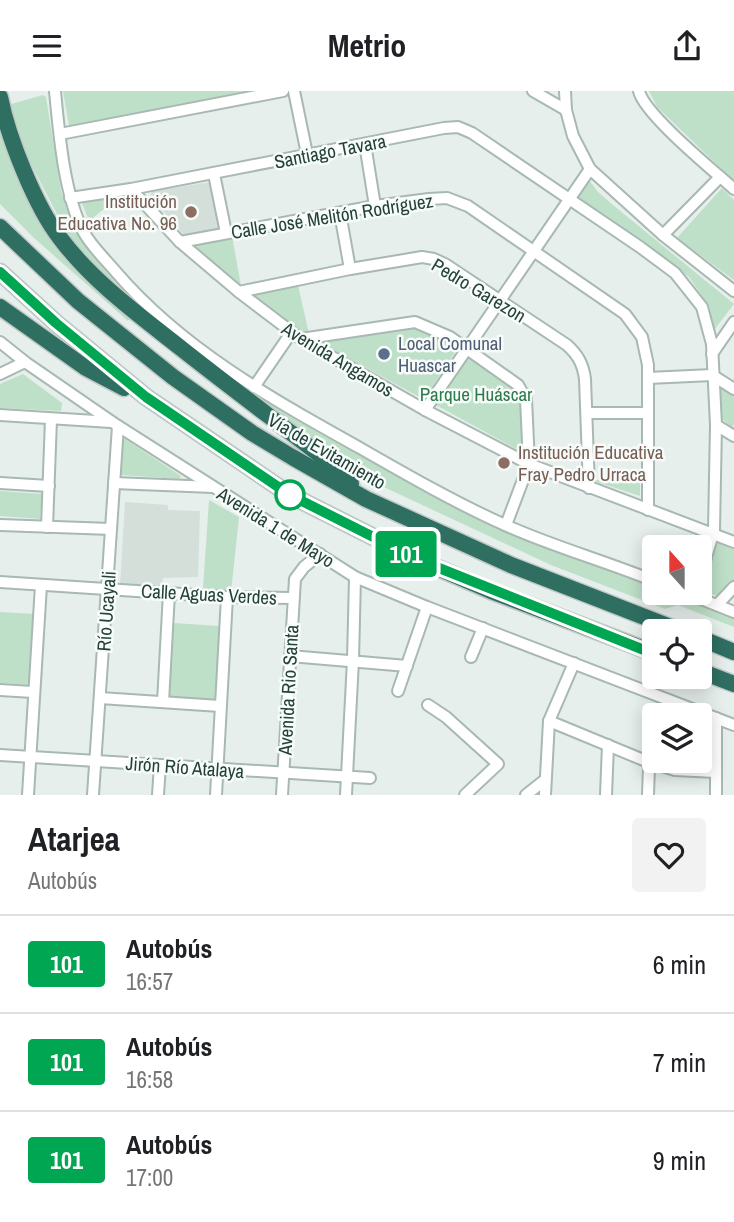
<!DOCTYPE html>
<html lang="es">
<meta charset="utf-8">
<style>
body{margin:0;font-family:"Archivo Narrow",sans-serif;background:#f2f2f2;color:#202124;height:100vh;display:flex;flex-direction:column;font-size:26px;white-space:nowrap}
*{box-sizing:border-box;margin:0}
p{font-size:23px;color:#757577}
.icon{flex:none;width:38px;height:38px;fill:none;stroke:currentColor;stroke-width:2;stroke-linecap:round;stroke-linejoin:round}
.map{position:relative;height:704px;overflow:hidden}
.details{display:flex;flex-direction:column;background:#fff;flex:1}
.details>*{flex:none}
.badge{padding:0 14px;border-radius:5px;font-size:24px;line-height:46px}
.needle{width:46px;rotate:339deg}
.fabs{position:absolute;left:642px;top:444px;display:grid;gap:14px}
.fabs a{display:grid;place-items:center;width:70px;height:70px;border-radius:7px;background:#fff;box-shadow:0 4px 18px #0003;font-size:35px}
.map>.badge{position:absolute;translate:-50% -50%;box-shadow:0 0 0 4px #fff}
.round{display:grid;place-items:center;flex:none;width:74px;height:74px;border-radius:7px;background:#f2f2f2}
.summary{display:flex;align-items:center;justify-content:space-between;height:119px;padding:0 28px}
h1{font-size:33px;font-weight:800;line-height:52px}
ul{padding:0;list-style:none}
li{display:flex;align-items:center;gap:21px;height:98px;padding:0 28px;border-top:2px solid #e0e0e0}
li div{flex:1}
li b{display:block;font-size:26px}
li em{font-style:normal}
li .badge{min-width:77px;font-weight:700;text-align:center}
header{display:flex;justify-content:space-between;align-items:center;height:91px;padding:0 28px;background:#fff;font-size:32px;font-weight:800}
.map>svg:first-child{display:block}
</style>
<header><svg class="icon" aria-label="menu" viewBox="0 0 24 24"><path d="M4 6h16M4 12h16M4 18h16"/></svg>Metrio<svg class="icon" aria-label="share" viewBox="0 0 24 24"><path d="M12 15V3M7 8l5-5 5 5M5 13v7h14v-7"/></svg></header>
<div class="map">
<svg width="734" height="704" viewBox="0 0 734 704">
<rect width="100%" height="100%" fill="#e6efeb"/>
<g fill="#d4dfda">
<polygon points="211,91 221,138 186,144 182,142 150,105 152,100"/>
<polygon points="125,411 168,414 168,419 200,420 198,486 163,487 162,497 120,495"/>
</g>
<g fill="#bfe0c8">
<polygon points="63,0 265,0 69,35"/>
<polygon points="649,0 734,0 734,90 657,16"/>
<polygon points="43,4 46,6 61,100 73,137 123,201 73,154 32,75 8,17 11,13"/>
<polygon points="0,25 33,110 133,224 128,230 33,146 0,113"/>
<polygon points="589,89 598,101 613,114 734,213 714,239 709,215 689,186 577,107"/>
<polygon points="722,97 734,109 734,189 677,147"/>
<polygon points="119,106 89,130 82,112"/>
<polygon points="232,145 241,195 237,196 194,158 197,150"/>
<polygon points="298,194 309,243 301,240 250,203"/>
<path d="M412 234C426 240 450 244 456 260L425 306 421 307 321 252V249Z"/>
<path d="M468 264 516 297C528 314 523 338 523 358L518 359 436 314Z"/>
<polygon points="23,283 62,312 61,320 0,317 0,293"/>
<polygon points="719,295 734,304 734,333 732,336 718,325"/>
<polygon points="260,306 390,381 511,444 654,496 654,502 672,502 734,527 734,536 678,514 665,518 551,474 388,398 338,371 256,311"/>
<polygon points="125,348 181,385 179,388 121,384 121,350"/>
<polygon points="640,388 640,405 597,391 596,389"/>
<polygon points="0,400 42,403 40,428 0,425"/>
<polygon points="209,409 239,426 231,501 203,497"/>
<polygon points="715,451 734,458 734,490 720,506 700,498"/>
<polygon points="0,521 37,523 32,594 0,592"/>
<polygon points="173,532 220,535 218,609 169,606"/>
</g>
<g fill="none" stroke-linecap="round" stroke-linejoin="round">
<g stroke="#a8b8b2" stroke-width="14">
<g id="minor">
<path d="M55 0C59 42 64 103 83 140 91 155 105 168 116 181 182 258 272 308 360 357 407 384 456 412 505 434 554 456 605 470 654 490"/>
<polyline points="294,0 307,63"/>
<polyline points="533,0 566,19"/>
<polyline points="565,0 566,19 573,45 590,78 663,144 734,200"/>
<path d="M639 0C644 23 714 80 734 98"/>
<polyline points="60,43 283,0"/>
<polyline points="365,53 375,115"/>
<polyline points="214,83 226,142"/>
<polyline points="131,98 180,151 239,201 301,248 425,319 529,373 734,451"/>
<polyline points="70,107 131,98 444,37 458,36 472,42 640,156 675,182 702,216 712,253 716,334 714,439 700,487"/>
<polyline points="340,122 350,178"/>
<polyline points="663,144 720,86"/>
<polyline points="180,151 375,115 429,108 447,107 468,115 625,223 642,246 648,274 648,419"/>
<path d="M239 201 350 178 422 166 434 168 445 173 567 254C578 264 583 273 585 288L589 397"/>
<polyline points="301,248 415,231 450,246 518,294 526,308 529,373 506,434"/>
<polyline points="0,251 25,271 118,335 355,486 427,516 734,634"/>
<polyline points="712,263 734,231"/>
<polyline points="0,283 25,271"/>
<polyline points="648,287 712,284 734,298"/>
<polyline points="254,296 291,242"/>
<polyline points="425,319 590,78"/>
<polyline points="587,322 648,322"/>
<polyline points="0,324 111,331"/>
<polyline points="716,334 734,345"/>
<polyline points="0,392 49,395"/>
<polyline points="114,392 213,396"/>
<polyline points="0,434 111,438"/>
<polyline points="47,436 51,328"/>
<polyline points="0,491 227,506 293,507"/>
<polyline points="686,502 734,521"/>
<polyline points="717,514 734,496"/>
<polyline points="290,565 407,575"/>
<polyline points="471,566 483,537"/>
<polyline points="0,599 33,601"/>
<polyline points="398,600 427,516"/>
<polyline points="100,607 220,615"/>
<polyline points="163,611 169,502"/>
<polyline points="428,614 446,626 498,673 465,704"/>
<polyline points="549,630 646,670 675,679 716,681"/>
<polyline points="0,664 370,687"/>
<polyline points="646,670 649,675 648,704"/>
<polyline points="28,704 41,494"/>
<polyline points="93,704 118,335"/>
<polyline points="158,704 160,674"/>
<polyline points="216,704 227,506"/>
<polyline points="282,704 295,488 304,476 320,463"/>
<polyline points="346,704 353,569 355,486"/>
<polyline points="526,704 545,689"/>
<polyline points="545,704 549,630 574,572"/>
<polyline points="606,704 608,654"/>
<polyline points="716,704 716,627"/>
</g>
</g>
<g stroke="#c2cac8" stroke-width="19">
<g id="highway">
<path d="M0 6C8 46 35 115 60 147 93 191 139 224 182 258 230 296 280 333 329 371L351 393"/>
<polyline points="0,136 78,210 173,286 252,342 292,366 366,408 511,474 683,541"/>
<polyline points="0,181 56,232 146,306 290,404 419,469 491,500 654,562"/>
<polyline points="0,216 86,277 124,297"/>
<polyline points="700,547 734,561"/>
<polyline points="700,580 734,593"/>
</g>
</g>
<use href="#minor" stroke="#fff" stroke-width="10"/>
<use href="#highway" stroke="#2f6f62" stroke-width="16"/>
</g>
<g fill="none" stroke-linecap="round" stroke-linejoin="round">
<g stroke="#fff" stroke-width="16">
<polyline id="line" points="0,181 56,232 146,306 290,404 419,469 654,563"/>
</g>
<use href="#line" stroke="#00a651" stroke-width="10"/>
</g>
<g fill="#8d6e63" stroke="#f7fbf9" stroke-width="2.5">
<circle cx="191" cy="121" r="7"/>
<circle cx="504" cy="372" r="7"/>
</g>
<circle fill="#5c6f8a" stroke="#f7fbf9" stroke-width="2.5" cx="384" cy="263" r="7"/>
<circle fill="#fff" stroke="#00a651" stroke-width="3.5" cx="290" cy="404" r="14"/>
<g text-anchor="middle" stroke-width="5" stroke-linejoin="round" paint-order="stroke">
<g font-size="19" fill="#24423a" stroke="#f7fbf9">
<text transform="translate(330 60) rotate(-11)" y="7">Santiago Tavara</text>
<text transform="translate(332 125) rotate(-9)" y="7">Calle José Melitón Rodríguez</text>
<text transform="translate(479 199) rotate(31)" y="7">Pedro Garezon</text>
<text transform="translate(338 268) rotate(31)" y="7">Avenida Angamos</text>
<text transform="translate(327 360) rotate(30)" y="7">Vía de Evitamiento</text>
<text transform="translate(276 436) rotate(32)" y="7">Avenida 1 de Mayo</text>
<text transform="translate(209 503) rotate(3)" y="7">Calle Aguas Verdes</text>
<text transform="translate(106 520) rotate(-86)" y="7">Río Ucayali</text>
<text transform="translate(288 599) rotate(-87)" y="7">Avenida Rio Santa</text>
<text transform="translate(185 676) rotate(4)" y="7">Jirón Río Atalaya</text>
</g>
<g font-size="19" fill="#785e54" stroke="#f7fbf9" text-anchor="end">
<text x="177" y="117">Institución<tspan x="177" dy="22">Educativa No. 96</tspan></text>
<text x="518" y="368" text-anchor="start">Institución Educativa<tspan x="518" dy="22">Fray Pedro Urraca</tspan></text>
</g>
<g font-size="19" fill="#4e5e75" stroke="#f7fbf9" text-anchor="start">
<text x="398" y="259">Local Comunal<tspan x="398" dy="22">Huascar</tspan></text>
</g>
<g font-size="19" fill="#2d7a4b" stroke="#f7fbf9">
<text x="476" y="310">Parque Huáscar</text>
</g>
</g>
</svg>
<div class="fabs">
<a><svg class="needle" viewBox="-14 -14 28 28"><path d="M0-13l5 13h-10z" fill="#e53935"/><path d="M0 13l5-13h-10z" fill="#757577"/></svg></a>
<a><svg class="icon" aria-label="locate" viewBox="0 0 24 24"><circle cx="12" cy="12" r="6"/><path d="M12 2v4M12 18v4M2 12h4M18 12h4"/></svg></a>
<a><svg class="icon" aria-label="layers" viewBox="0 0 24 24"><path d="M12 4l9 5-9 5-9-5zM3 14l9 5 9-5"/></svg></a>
</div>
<b class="badge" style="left:406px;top:463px;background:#00a651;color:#fff">101</b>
</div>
<section class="details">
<div class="summary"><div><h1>Atarjea</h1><p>Autobús</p></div><a class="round"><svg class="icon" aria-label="heart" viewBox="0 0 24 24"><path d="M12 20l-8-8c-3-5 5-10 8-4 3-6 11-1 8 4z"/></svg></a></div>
<ul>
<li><span class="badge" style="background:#00a651;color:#fff">101</span><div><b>Autobús</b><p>16:57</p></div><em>6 min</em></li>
<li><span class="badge" style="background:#00a651;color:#fff">101</span><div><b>Autobús</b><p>16:58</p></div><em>7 min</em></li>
<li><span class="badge" style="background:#00a651;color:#fff">101</span><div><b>Autobús</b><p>17:00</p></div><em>9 min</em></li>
</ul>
</section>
